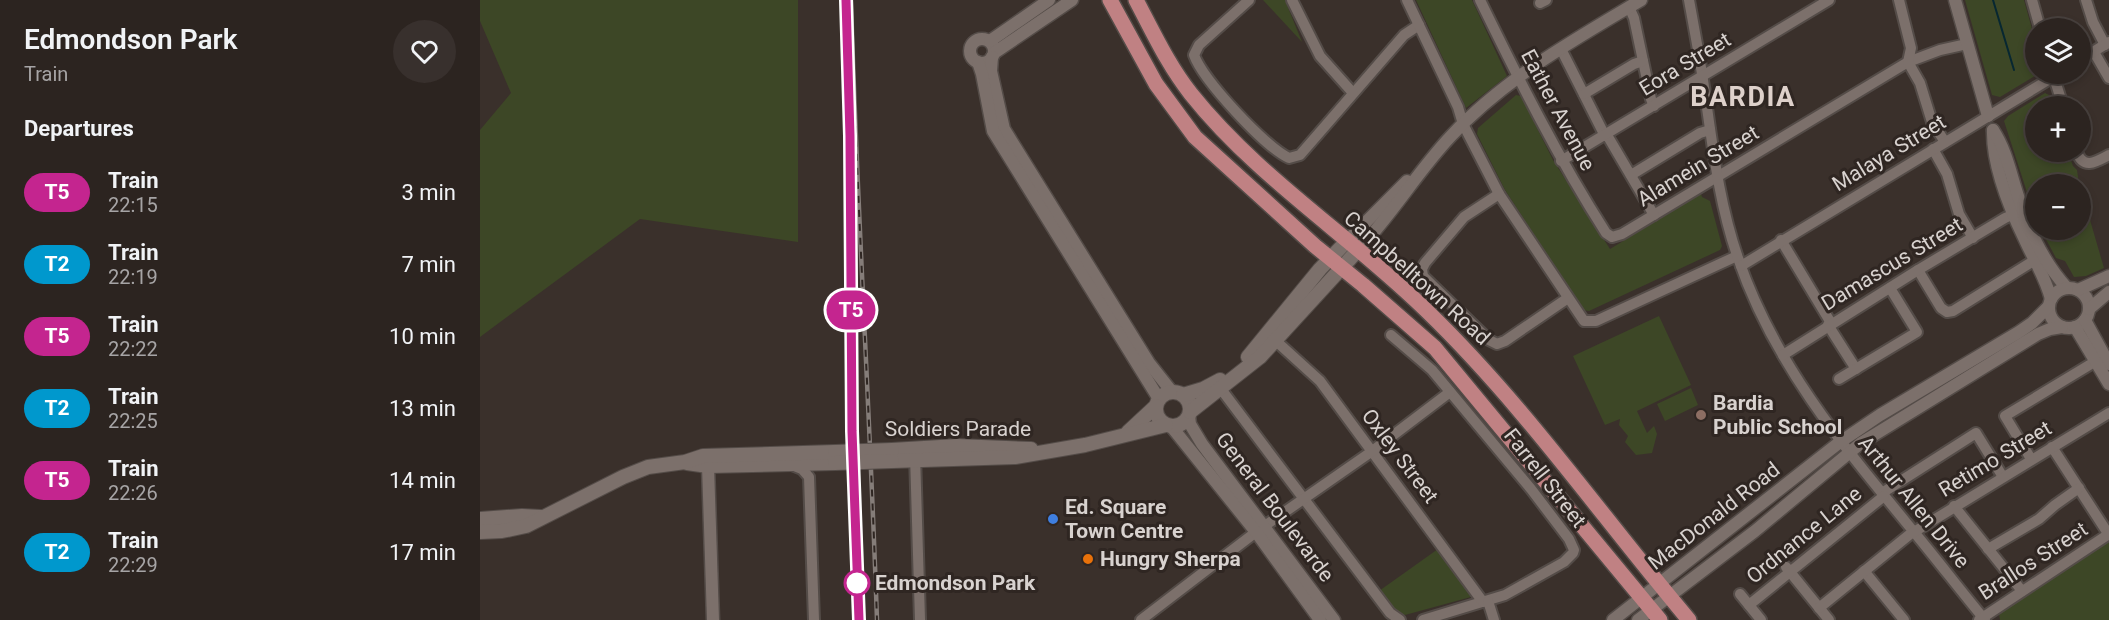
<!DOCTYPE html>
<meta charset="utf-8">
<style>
body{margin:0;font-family:Roboto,sans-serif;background:#38302d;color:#f1f3f6;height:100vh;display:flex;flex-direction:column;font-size:22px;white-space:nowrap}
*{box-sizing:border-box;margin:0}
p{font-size:20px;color:#a6a4a5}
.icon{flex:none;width:33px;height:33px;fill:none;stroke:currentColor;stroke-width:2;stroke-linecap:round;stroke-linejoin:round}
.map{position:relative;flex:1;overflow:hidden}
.panel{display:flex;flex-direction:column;background:#2c2420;width:480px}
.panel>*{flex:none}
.badge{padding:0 12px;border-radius:20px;font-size:21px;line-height:39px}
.fabs{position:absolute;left:1545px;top:18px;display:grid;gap:12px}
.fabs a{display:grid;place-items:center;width:66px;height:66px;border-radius:50%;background:#2c2420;box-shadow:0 3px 9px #0003,0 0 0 2px #48413e;font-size:30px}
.map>.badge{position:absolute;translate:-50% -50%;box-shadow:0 0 0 3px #fff}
h2{padding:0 24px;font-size:22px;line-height:54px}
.round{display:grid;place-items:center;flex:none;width:63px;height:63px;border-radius:32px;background:#38302d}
.overview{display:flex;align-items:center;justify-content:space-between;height:102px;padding:0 24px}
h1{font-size:28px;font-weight:600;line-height:45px}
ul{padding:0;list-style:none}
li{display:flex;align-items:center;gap:18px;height:72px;padding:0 24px}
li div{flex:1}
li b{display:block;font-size:22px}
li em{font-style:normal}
li .badge{min-width:66px;font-weight:700;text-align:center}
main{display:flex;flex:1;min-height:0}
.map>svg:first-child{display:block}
</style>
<main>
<section class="panel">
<div class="overview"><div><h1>Edmondson Park</h1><p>Train</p></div><a class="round"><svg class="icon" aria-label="heart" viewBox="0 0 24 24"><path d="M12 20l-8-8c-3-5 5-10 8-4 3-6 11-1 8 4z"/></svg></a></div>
<h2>Departures</h2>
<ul>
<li><span class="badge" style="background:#c4258f;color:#fff">T5</span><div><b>Train</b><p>22:15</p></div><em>3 min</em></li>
<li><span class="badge" style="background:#0098cd;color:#fff">T2</span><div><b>Train</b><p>22:19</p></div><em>7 min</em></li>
<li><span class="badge" style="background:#c4258f;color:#fff">T5</span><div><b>Train</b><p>22:22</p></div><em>10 min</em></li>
<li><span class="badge" style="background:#0098cd;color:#fff">T2</span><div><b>Train</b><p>22:25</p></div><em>13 min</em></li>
<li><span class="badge" style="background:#c4258f;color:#fff">T5</span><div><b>Train</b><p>22:26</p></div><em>14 min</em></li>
<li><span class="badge" style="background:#0098cd;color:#fff">T2</span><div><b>Train</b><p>22:29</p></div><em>17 min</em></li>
</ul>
</section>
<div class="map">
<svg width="1629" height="620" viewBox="0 0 1629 620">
<rect width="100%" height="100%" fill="#3a302b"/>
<g fill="#3d4726">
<polygon points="0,0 318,0 318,242 160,219 0,337 0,130 31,93 0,21"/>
<polygon points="783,0 805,0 822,42"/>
<polygon points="936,0 992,0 1027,76 986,108"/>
<polygon points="1485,0 1544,0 1555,40 1556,74 1558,74 1520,97 1512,95"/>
<polygon points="1565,93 1571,96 1575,106 1556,106 1556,152 1588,152 1593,166 1597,170 1599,184 1556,184 1555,217 1524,121 1528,116"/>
<polygon points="1036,95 1041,96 1073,160 1130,249 1221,194 1222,197 1230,201 1242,246 1240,250 1109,311 1103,310 1025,190 997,134 998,128"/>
<polygon points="1601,189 1624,268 1606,276 1594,277 1585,261 1576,258 1561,230 1600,230"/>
<polygon points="1179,316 1211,385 1157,411 1167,433 1174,426 1177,434 1172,453 1156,455 1145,442 1148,436 1139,425 1140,419 1125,425 1093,356"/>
<polygon points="1211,388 1218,405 1185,421 1177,404"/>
<polygon points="1629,541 1629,620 1520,620 1519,613"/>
<polygon points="958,549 990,592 991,597 925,615 915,611 899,591"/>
</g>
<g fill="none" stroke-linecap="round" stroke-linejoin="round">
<polyline stroke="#072731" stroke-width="2" points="1513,0 1534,70"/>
<g stroke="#544c48" stroke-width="14">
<g id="minor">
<path d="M769 0 719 45 714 55C723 80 785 147 809 158L820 155 924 35 939 25"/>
<polyline points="812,0 840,56 873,93"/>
<polyline points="927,0 978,107 983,124 1019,194 1104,321 1116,321 1257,256"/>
<path d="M1000 0C1039 80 1078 158 1126 233L1132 237 1142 234 1428 62 1460 50 1487 44"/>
<path d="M1209 0C1214 27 1219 54 1223 80 1232 140 1238 201 1258 258 1294 364 1364 447 1434 532 1458 561 1481 591 1505 620"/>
<polyline points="1419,0 1431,48 1428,62 1440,83 1452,122 1465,142"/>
<polyline points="1552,0 1560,28"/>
<polyline points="1606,0 1613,22 1625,45"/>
<polyline points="1060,3 1066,0"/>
<polyline points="1149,7 1154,18 1171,99 1174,106"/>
<polyline points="1081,49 1125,136"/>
<polyline points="1614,52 1629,78"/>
<polyline points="1600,60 1629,42"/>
<polyline points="1573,74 1583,106"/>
<polyline points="1104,94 1154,64 1163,61"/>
<polyline points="1127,135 1174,215"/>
<polyline points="1453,149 1467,174 1479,214 1493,238"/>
<path d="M1597 152C1603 170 1616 162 1629 155"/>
<polyline points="1081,161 1349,0"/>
<polyline points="1151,175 1220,133 1230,130"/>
<polyline points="1019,194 984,217 945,263 942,269 943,276 1009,340 1017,344 1025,341 1088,298"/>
<polyline points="1301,240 1351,323"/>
<polyline points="1261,266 1578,74"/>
<polyline points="1438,270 1461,308 1467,312 1473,311 1555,260"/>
<polyline points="1348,325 1376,369"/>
<polyline points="911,335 952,370 1051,489 1089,539 1094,550 1093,553 1084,562 1025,595 943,620"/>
<polyline points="796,341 840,381 1003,602"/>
<polyline points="1303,355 1438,270 1525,218 1541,211"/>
<polyline points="1359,379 1437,332 1410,288"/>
<polyline points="741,389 910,613 920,620"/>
<polyline points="1572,447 1629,535"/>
<polyline points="435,455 440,620"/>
<polyline points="1551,459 1525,416 1616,361"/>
<polyline points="312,465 322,469 329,477 334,620"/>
<polyline points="1402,493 1496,433 1523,477"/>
<polyline points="1474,506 1542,591"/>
<polyline points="1508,549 1559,519 1575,505 1599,488"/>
<polyline points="1306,567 1349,620"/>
<polyline points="1384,571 1424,620"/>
<polyline points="1260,594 1281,620"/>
<polyline points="1008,601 1014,620"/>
<polyline points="1269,605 1404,496"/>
<polyline points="1339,608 1429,535 1629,413"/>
<polyline points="661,620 776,532 891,452 970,392"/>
<polyline points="1499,620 1629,534"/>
</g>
</g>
<g stroke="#544c48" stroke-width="15">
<g id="tertiary">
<polyline points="1475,0 1508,116"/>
<circle cx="502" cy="51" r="12"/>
<polyline points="510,41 569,0"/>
<polyline points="514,53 592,0"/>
<polyline points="512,57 511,71 524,129 669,363 692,392"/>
<polyline points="498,62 502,74 513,131 679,399"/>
<path d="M1513 130C1512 164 1530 209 1545 240 1555 262 1565 276 1571 299"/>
<path d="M1513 130C1527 151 1531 176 1539 199 1549 231 1565 264 1587 288"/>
<polyline points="867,241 927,181"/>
<path d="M878 250C912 215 937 172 971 136 1025 78 1094 40 1161 0"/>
<circle cx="1589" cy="308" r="20"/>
<polyline points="1598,290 1629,276"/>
<polyline points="1609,309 1629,292"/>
<polyline points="1605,320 1629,364"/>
<polyline points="1595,327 1629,384"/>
<polyline points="709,416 710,424 722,444 854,620"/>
<polyline points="691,426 776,532 840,620"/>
<polyline points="228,466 233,620"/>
<polyline points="1133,620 1360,442 1400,415 1539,332 1552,323 1569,306"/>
<polyline points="1158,620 1275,531 1381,443 1558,334 1570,329 1582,327"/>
</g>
</g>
<g stroke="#544c48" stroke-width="16">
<g id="secondary">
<polyline points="768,357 840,269 867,241"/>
<circle cx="693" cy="409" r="17"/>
<polyline points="703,395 723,389 740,380"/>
<polyline points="710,412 780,357 878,250"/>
<polyline points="648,432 676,406"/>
<polyline points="412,450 477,446 551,449"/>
<polyline points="412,461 535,457 605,445 686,425"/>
<polyline points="207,463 228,466 355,463"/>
<polyline points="0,519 42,516 61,517"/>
<polyline points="0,532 22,531 46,526 143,477 168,467 205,462 223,456 355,452"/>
</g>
</g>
<g stroke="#544c48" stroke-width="18">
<g id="primary">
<polyline points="630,0 676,84 715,137 835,246 883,285 955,348 1180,620"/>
<path d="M656 0C673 32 688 65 711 94 778 178 872 237 948 312 1045 406 1122 517 1209 620"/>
</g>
</g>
<use href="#minor" stroke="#7c706b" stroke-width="10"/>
<use href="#tertiary" stroke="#7c706b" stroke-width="12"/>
<use href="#secondary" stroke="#7c706b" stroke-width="14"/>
<use href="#primary" stroke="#c08183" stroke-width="15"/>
<g stroke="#857d79" stroke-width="4.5">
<g id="rail">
<path d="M371 0C377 207 390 413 397 620"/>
<polyline points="371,209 372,431 379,620"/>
</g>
</g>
<use href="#rail" stroke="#2f2622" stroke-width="2" stroke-dasharray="7" stroke-linecap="butt"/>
<g stroke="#544c48" stroke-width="16" stroke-linecap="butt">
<g id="secondary-bridge">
<polyline points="355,452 412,450"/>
<polyline points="355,463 412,461"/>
</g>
</g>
<use href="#secondary-bridge" stroke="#7c706b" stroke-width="14"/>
</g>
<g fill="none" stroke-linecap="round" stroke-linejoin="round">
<g stroke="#fff" stroke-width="14">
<polyline id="line" points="366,0 370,136 372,431 379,620"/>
</g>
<use href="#line" stroke="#c4258f" stroke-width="9"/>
</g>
<circle fill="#8d6e63" stroke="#2f2622" stroke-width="2" cx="1221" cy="415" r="6"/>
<circle fill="#3f7fe0" stroke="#2f2622" stroke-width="2" cx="573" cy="519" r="6"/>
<circle fill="#e8710a" stroke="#2f2622" stroke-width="2" cx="608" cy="559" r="6"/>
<circle fill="#fff" stroke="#c4258f" stroke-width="3" cx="377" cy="583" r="12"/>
<g text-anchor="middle" stroke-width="6" stroke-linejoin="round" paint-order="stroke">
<g font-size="21" fill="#d8d2cf" stroke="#2f2622">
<text transform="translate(1205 64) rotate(-31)" y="7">Eora Street</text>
<text transform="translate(1078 110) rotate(62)" y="7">Eather Avenue</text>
<text transform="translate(1409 153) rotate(-31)" y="7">Malaya Street</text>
<text transform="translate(1218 166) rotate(-31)" y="7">Alamein Street</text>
<text transform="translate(1412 264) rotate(-31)" y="7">Damascus Street</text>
<text transform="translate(937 278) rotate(42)" y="7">Campbelltown Road</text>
<text x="478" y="436">Soldiers Parade</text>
<text transform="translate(920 456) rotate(53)" y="7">Oxley Street</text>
<text transform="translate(1515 459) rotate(-31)" y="7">Retimo Street</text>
<text transform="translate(1065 478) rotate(52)" y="7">Farrell Street</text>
<text transform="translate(1434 502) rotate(51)" y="7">Arthur Allen Drive</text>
<text transform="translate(795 507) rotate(53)" y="7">General Boulevarde</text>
<text transform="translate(1234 516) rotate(-38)" y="7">MacDonald Road</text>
<text transform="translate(1324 535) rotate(-39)" y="7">Ordnance Lane</text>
<text transform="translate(1553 561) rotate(-33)" y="7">Brallos Street</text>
</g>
<g font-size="21" font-weight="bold" fill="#d8d2cf" stroke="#2f2622" text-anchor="start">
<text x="1233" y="410">Bardia<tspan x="1233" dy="24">Public School</tspan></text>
<text x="585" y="514">Ed. Square<tspan x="585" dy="24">Town Centre</tspan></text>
<text x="620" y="566">Hungry Sherpa</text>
</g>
<g font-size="21" font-weight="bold" fill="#d8d2cf" stroke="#2f2622" text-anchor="start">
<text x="395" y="590">Edmondson Park</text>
</g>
<g font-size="27" font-weight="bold" letter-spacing="1.5" fill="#ded1cb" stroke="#2f2622">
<text x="1263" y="106">BARDIA</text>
</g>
</g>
</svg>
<div class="fabs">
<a><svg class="icon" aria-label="layers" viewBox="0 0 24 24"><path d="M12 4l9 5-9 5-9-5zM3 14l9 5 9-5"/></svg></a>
<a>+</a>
<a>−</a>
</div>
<b class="badge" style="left:371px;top:310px;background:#c4258f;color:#fff">T5</b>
</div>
</main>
